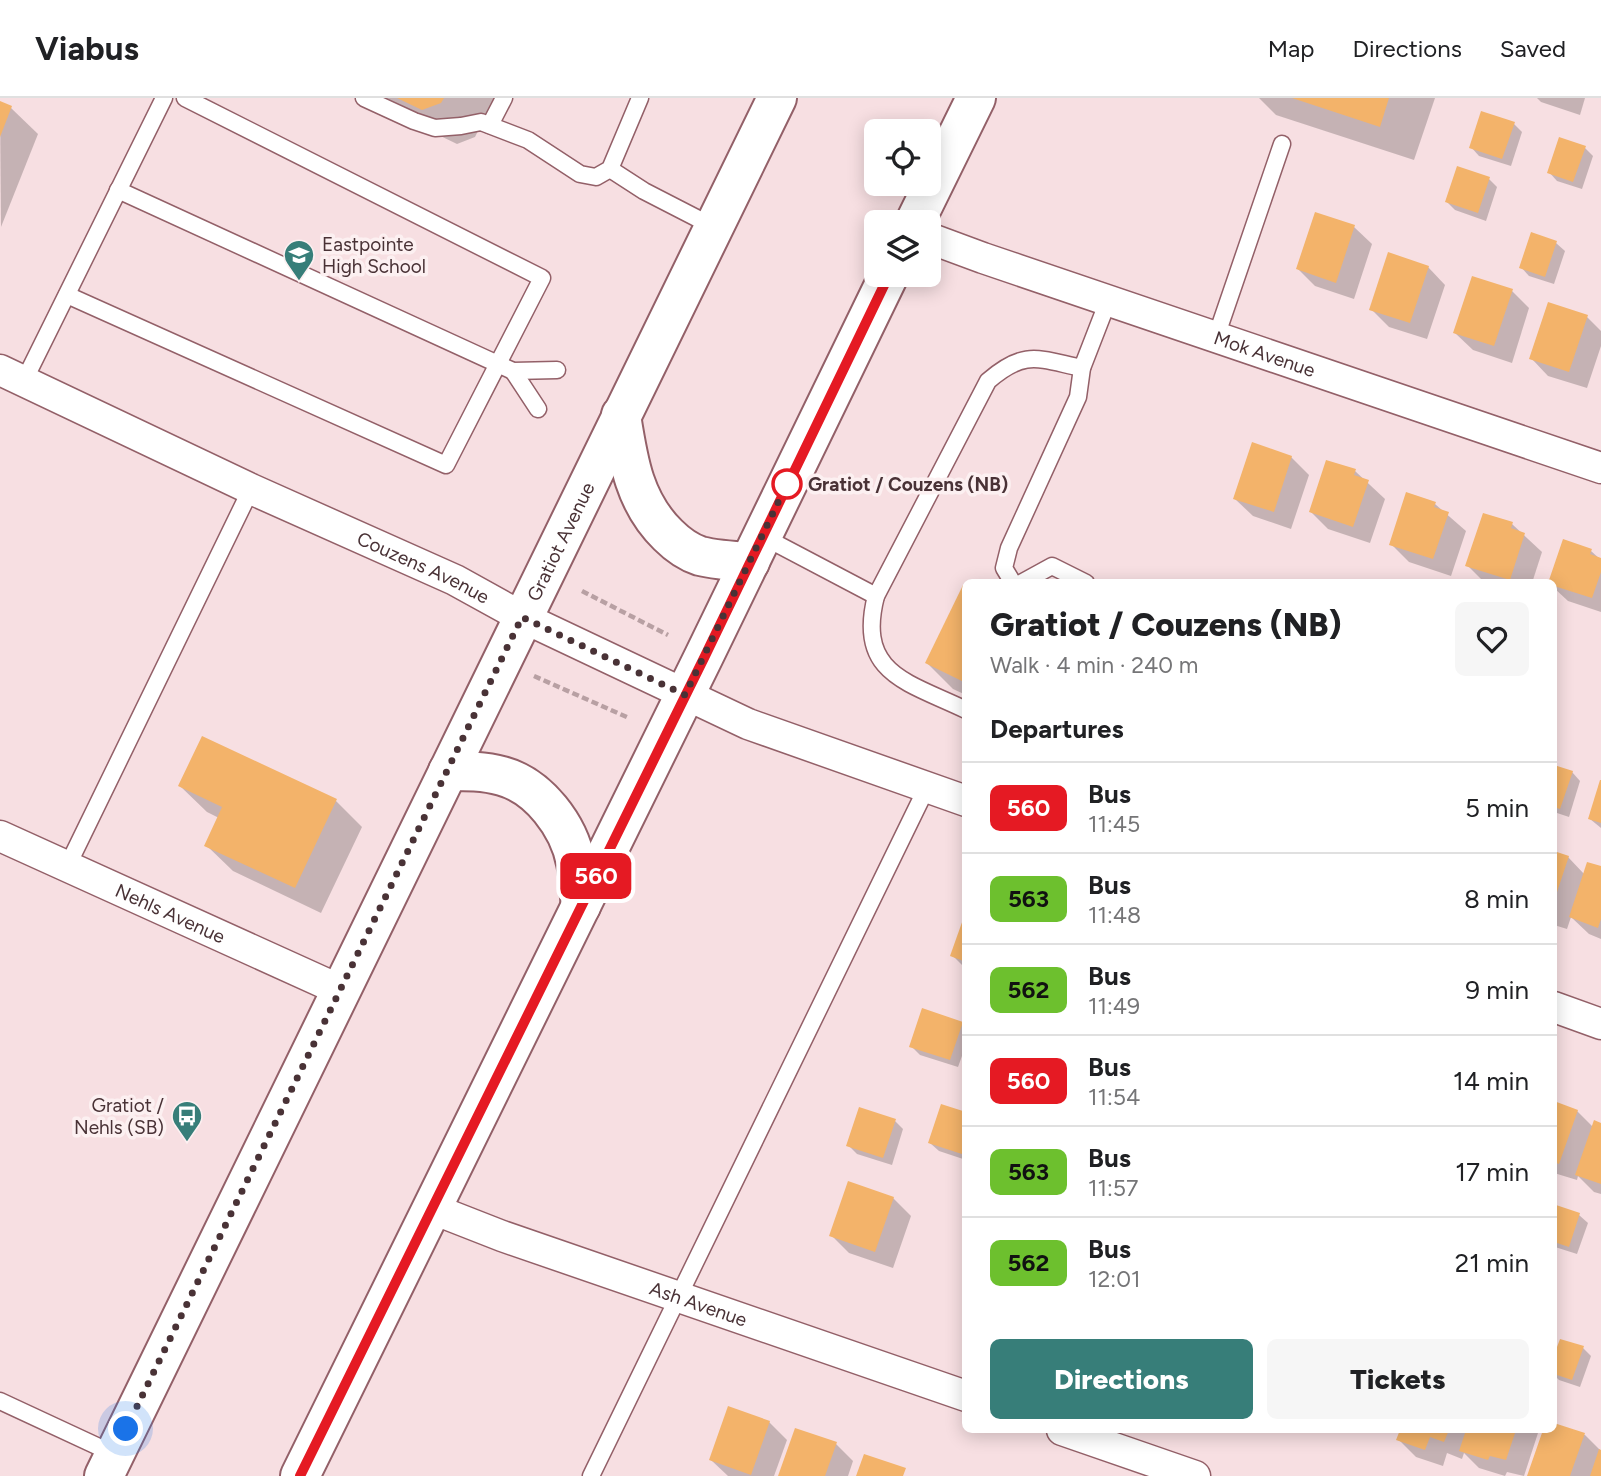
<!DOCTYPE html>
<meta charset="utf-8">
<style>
body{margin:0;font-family:Figtree,sans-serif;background:#f6f6f6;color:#202124;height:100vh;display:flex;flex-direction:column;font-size:26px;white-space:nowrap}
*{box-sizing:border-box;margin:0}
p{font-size:23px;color:#757577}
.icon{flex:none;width:38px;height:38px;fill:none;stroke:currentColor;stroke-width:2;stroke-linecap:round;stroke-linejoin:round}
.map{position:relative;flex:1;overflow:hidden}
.sheet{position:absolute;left:962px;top:481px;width:595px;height:854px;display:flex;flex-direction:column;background:#fff;border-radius:10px;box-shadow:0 4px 18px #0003}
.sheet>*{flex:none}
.badge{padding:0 14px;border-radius:10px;font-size:24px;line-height:46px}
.fabs{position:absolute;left:864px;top:21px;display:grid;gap:14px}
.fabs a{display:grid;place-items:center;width:77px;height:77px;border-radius:10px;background:#fff;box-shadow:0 4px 18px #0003;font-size:35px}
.you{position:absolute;width:35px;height:35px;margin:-18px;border:5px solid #fff;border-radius:50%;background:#1a73e8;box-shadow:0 0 0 10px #1a73e833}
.map>.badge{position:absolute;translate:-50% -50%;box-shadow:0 0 0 4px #fff}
h2{padding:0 28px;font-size:26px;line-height:63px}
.round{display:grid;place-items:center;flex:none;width:74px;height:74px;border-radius:10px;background:#f6f6f6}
.headline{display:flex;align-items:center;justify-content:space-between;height:119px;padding:0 28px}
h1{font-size:33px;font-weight:800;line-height:52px}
.cta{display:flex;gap:14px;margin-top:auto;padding:14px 28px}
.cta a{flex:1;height:80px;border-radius:10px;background:#377e79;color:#fff;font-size:28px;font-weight:800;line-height:80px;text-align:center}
.cta a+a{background:#f6f6f6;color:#202124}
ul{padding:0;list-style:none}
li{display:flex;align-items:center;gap:21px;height:91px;padding:0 28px;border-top:2px solid #e0e0e0}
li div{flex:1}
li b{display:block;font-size:26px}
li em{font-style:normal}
li .badge{min-width:77px;font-weight:700;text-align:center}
header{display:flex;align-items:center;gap:42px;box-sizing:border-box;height:98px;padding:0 35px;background:#fff;border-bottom:2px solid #e0e0e0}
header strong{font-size:33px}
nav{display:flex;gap:38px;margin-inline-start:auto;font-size:24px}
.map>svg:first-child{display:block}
</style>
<header>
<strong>Viabus</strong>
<nav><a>Map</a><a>Directions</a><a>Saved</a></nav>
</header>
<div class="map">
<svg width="1601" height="1378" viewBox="0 0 1601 1378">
<rect width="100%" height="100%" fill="#f7dfe2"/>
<g fill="#0003">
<polygon points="362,0 513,0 498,30 483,23 475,39 457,46"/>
<polygon points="1259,0 1435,0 1414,62 1276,17"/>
<polygon points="1537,0 1585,0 1580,17 1541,4"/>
<polygon points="0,5 11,10 38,36 1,129"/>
<polygon points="1514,26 1522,34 1511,68 1479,58 1471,49"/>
<polygon points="1585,50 1593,58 1582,91 1557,83 1549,74"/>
<polygon points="1489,81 1497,89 1486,123 1455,112 1447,104"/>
<polygon points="1354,129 1372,146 1354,201 1315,188 1298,171"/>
<polygon points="1556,145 1565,153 1554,186 1529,178 1521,169"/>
<polygon points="1428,169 1445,187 1427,241 1389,229 1371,211"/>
<polygon points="1512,193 1529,210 1512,265 1473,252 1455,235"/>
<polygon points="1587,219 1601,233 1601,248 1587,290 1548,278 1531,260"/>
<polygon points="1291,359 1309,377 1291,431 1253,418 1235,401"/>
<polygon points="1355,373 1385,401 1370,445 1328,431 1311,414"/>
<polygon points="1435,406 1466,433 1451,478 1409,464 1391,446"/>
<polygon points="1512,426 1542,454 1532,485 1485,485 1467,467"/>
<polygon points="1591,453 1601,462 1601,514 1568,503 1554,490 1554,485"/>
<polygon points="966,491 966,597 953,591 927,565"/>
<polygon points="1554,668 1572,674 1580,683 1569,719 1554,714"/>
<polygon points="1601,686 1601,730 1590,721"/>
<polygon points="180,688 336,703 362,729 321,815 233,773 206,747 219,720 207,714"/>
<polygon points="1554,755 1568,759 1585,777 1601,770 1601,841 1589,836 1571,819 1567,831 1554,827"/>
<polygon points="966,817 966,871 952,857"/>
<polygon points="962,925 966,929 966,947 958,969 920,957 911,948"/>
<polygon points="1554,1005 1577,1013 1593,1029 1601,1027 1601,1096 1594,1094 1578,1078 1577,1082 1554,1075"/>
<polygon points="942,1008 966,1016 966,1062 939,1053 930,1045"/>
<polygon points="895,1023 903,1031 892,1067 857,1056 848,1047"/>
<polygon points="893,1100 911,1118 893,1170 849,1155 831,1137"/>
<polygon points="1579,1117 1588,1125 1577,1156 1555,1149 1554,1120"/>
<polygon points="1583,1250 1591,1258 1580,1289 1559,1282 1554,1277 1554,1263"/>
<polygon points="769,1324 787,1342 774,1378 728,1378 711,1362"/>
<polygon points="1554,1326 1585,1337 1601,1353 1601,1378 1529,1378 1545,1332 1554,1332"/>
<polygon points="1400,1332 1535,1332 1538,1335 1524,1378 1507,1374 1505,1378 1479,1370 1464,1355 1462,1361 1447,1355 1443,1368 1416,1359 1398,1341"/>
<polygon points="836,1346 853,1363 848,1378 780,1378"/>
</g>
<g fill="#f3b36a">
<polygon points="397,0 444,0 441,5 422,12"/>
<polygon points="1292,0 1389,0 1380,29"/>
<polygon points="0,3 12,8 0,39"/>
<polygon points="1481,13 1515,24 1502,61 1469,50"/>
<polygon points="1559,39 1586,48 1573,84 1547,75"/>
<polygon points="1457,68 1490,79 1478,115 1445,104"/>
<polygon points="1315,114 1355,127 1336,185 1296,171"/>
<polygon points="1531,134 1557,143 1545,179 1519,170"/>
<polygon points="1388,154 1429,168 1410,225 1369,212"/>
<polygon points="1472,178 1513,191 1494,248 1453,235"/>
<polygon points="1548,204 1588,217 1569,274 1529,261"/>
<polygon points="1252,344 1292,358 1274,414 1233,401"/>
<polygon points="1326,362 1356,371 1354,377 1369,382 1353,429 1309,414"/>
<polygon points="1406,394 1436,404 1434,409 1449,414 1433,461 1389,447"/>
<polygon points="1483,415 1513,424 1511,430 1525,435 1510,482 1465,468"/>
<polygon points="1563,441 1592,451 1590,456 1601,460 1601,474 1592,500 1554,488 1554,485 1548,485"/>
<polygon points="963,487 966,489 966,585 925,565"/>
<polygon points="202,638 337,701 295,790 204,748 222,709 178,688"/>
<polygon points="1554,667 1573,673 1560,711 1554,709"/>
<polygon points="1600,682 1601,682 1601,725 1588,721"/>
<polygon points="1554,753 1569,758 1555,800 1554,800"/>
<polygon points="1587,764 1601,768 1601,821 1598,830 1569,819"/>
<polygon points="966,813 966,864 950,858"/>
<polygon points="922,910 963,924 950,962 909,949"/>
<polygon points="1554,1003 1578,1012 1559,1066 1554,1064"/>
<polygon points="941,1006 966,1014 965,1057 928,1045"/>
<polygon points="859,1009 896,1021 883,1060 846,1048"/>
<polygon points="1594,1022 1601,1025 1601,1086 1575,1077"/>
<polygon points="848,1083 894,1099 875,1154 829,1138"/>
<polygon points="1556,1107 1580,1115 1569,1149 1554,1144 1554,1115"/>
<polygon points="1560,1241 1584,1248 1572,1282 1554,1276 1554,1257"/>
<polygon points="728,1308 770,1323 751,1377 709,1362"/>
<polygon points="1554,1325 1585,1335 1570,1378 1527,1378 1543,1332 1554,1332"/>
<polygon points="795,1330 837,1344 825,1378 778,1378"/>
<polygon points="1400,1332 1449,1332 1444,1344 1430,1339 1425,1352 1396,1342"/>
<polygon points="1466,1332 1516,1332 1506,1362 1490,1358 1488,1362 1459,1353"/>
<polygon points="1599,1351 1601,1352 1601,1378 1590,1378"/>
<polygon points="864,1356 906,1370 903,1378 856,1378"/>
</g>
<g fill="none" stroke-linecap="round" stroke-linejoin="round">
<g stroke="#936068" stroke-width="19">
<g id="service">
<polyline points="364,0 414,23 435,30 461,28 481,24 528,42 580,76 596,79 610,71 640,0"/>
<polyline points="490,27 504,0"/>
<polyline points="610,71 644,93 714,129"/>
<polyline points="118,92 513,273 557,272"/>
<polyline points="67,197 446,367 542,180 185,0"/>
<polyline points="1216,239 1282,46"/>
<polyline points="513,273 538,311"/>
<polyline points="24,283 164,0"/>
<polyline points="762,438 876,498"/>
<polyline points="1013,485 1004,470 1009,450 1078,299 1082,270 1108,203"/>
<polyline points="1021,485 1052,468 1086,485"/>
<path d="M966 612C908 584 856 576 876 498L988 283C1025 251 1038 261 1082 270"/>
<polyline points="67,769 251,391"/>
<polyline points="0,1303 114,1356"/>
<polyline points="591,1378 927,689"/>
</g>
</g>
<g stroke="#936068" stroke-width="33">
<g id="minor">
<path id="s1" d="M929 140 983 160 1601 370"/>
<path id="s2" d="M0 272 251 391 455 482 522 519 748 626 966 703"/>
<path id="s3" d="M0 738 340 892"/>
<polyline points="1554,909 1601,926"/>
<path id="s4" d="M433 1111 502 1138 966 1298"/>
<polyline points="1062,1332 1195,1378"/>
</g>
</g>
<g stroke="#936068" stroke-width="42">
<g id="primary">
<polyline points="915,124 976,0"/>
<path d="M621 317C628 362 634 404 668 437 677 446 688 454 700 458 716 462 733 463 750 464"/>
<path d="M448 673C466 673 484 673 502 678 539 688 569 728 576 765 579 778 579 794 581 808"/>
<path id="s5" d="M104 1378 777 0"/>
<polyline points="300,1378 704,558 889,177"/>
</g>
</g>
<g stroke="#b8a0a3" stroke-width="4.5" stroke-dasharray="7 3.5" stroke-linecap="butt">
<polyline points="582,493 668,537"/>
<polyline points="534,578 629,620"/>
</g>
<use href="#service" stroke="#fff" stroke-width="16"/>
<use href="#minor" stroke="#fff" stroke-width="30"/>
<use href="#primary" stroke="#fff" stroke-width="38"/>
</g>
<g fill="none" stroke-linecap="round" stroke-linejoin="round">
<g stroke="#fff" stroke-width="16">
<polyline id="line" points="300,1378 705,558 889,177"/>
</g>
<use href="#line" stroke="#e51a23" stroke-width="10"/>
<polyline stroke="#493236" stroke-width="7" stroke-dasharray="0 12.6" points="126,1331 522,519 685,597 787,386"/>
</g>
<defs>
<g id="school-pin" transform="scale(1.575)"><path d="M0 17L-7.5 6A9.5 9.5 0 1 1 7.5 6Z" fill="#377e79" stroke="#fcf0f1"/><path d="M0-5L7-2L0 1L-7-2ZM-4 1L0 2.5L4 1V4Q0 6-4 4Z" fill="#fff"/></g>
<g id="bus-pin" transform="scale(1.575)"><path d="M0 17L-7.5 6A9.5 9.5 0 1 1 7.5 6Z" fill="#377e79" stroke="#fcf0f1"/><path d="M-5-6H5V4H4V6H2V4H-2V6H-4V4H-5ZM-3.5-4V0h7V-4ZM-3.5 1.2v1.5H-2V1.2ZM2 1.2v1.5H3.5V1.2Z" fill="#fff"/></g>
</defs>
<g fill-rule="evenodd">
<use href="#school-pin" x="299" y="157"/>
<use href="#bus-pin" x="187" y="1018"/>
</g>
<circle fill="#fff" stroke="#e51a23" stroke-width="3.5" cx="787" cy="386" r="14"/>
<g text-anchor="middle" stroke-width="7" stroke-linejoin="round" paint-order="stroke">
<g font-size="19" fill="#493236" stroke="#fcf0f1" text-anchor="start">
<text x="322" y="153">Eastpointe<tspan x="322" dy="22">High School</tspan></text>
<text x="164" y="1014" text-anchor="end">Gratiot /<tspan x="164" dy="22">Nehls (SB)</tspan></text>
</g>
<g font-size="19" fill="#493236" stroke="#fcf0f1">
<text dy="7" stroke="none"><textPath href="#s1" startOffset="355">Mok Avenue</textPath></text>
<text dy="7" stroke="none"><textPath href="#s5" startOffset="1040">Gratiot Avenue</textPath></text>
<text dy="7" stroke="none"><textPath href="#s2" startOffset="467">Couzens Avenue</textPath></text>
<text dy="7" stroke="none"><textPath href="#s3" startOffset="187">Nehls Avenue</textPath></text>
<text dy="7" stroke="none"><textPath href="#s4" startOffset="282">Ash Avenue</textPath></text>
</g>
<g font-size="19" font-weight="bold" fill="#493236" stroke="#fcf0f1" text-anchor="start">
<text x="808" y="393">Gratiot / Couzens (NB)</text>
</g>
</g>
</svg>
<div class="fabs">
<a><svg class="icon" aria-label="locate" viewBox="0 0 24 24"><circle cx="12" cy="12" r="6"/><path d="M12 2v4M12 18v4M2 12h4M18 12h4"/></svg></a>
<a><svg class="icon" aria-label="layers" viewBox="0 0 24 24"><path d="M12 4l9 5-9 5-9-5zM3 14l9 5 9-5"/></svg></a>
</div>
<div class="you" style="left:126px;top:1331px"></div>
<b class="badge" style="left:596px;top:778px;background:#e51a23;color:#fff">560</b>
<section class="sheet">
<div class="headline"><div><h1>Gratiot / Couzens (NB)</h1><p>Walk · 4 min · 240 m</p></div><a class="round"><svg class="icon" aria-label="heart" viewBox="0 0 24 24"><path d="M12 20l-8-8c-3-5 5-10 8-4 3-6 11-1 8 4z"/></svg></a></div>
<h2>Departures</h2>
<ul>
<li><span class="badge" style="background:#e51a23;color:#fff">560</span><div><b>Bus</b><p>11:45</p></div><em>5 min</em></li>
<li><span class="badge" style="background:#6dc02e;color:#111">563</span><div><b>Bus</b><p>11:48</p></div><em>8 min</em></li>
<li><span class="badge" style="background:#6dc02e;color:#111">562</span><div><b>Bus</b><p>11:49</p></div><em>9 min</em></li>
<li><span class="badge" style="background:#e51a23;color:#fff">560</span><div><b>Bus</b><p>11:54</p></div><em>14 min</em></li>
<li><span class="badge" style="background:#6dc02e;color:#111">563</span><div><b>Bus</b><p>11:57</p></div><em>17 min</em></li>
<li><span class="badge" style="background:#6dc02e;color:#111">562</span><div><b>Bus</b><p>12:01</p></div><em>21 min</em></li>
</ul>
<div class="cta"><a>Directions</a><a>Tickets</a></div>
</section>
</div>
